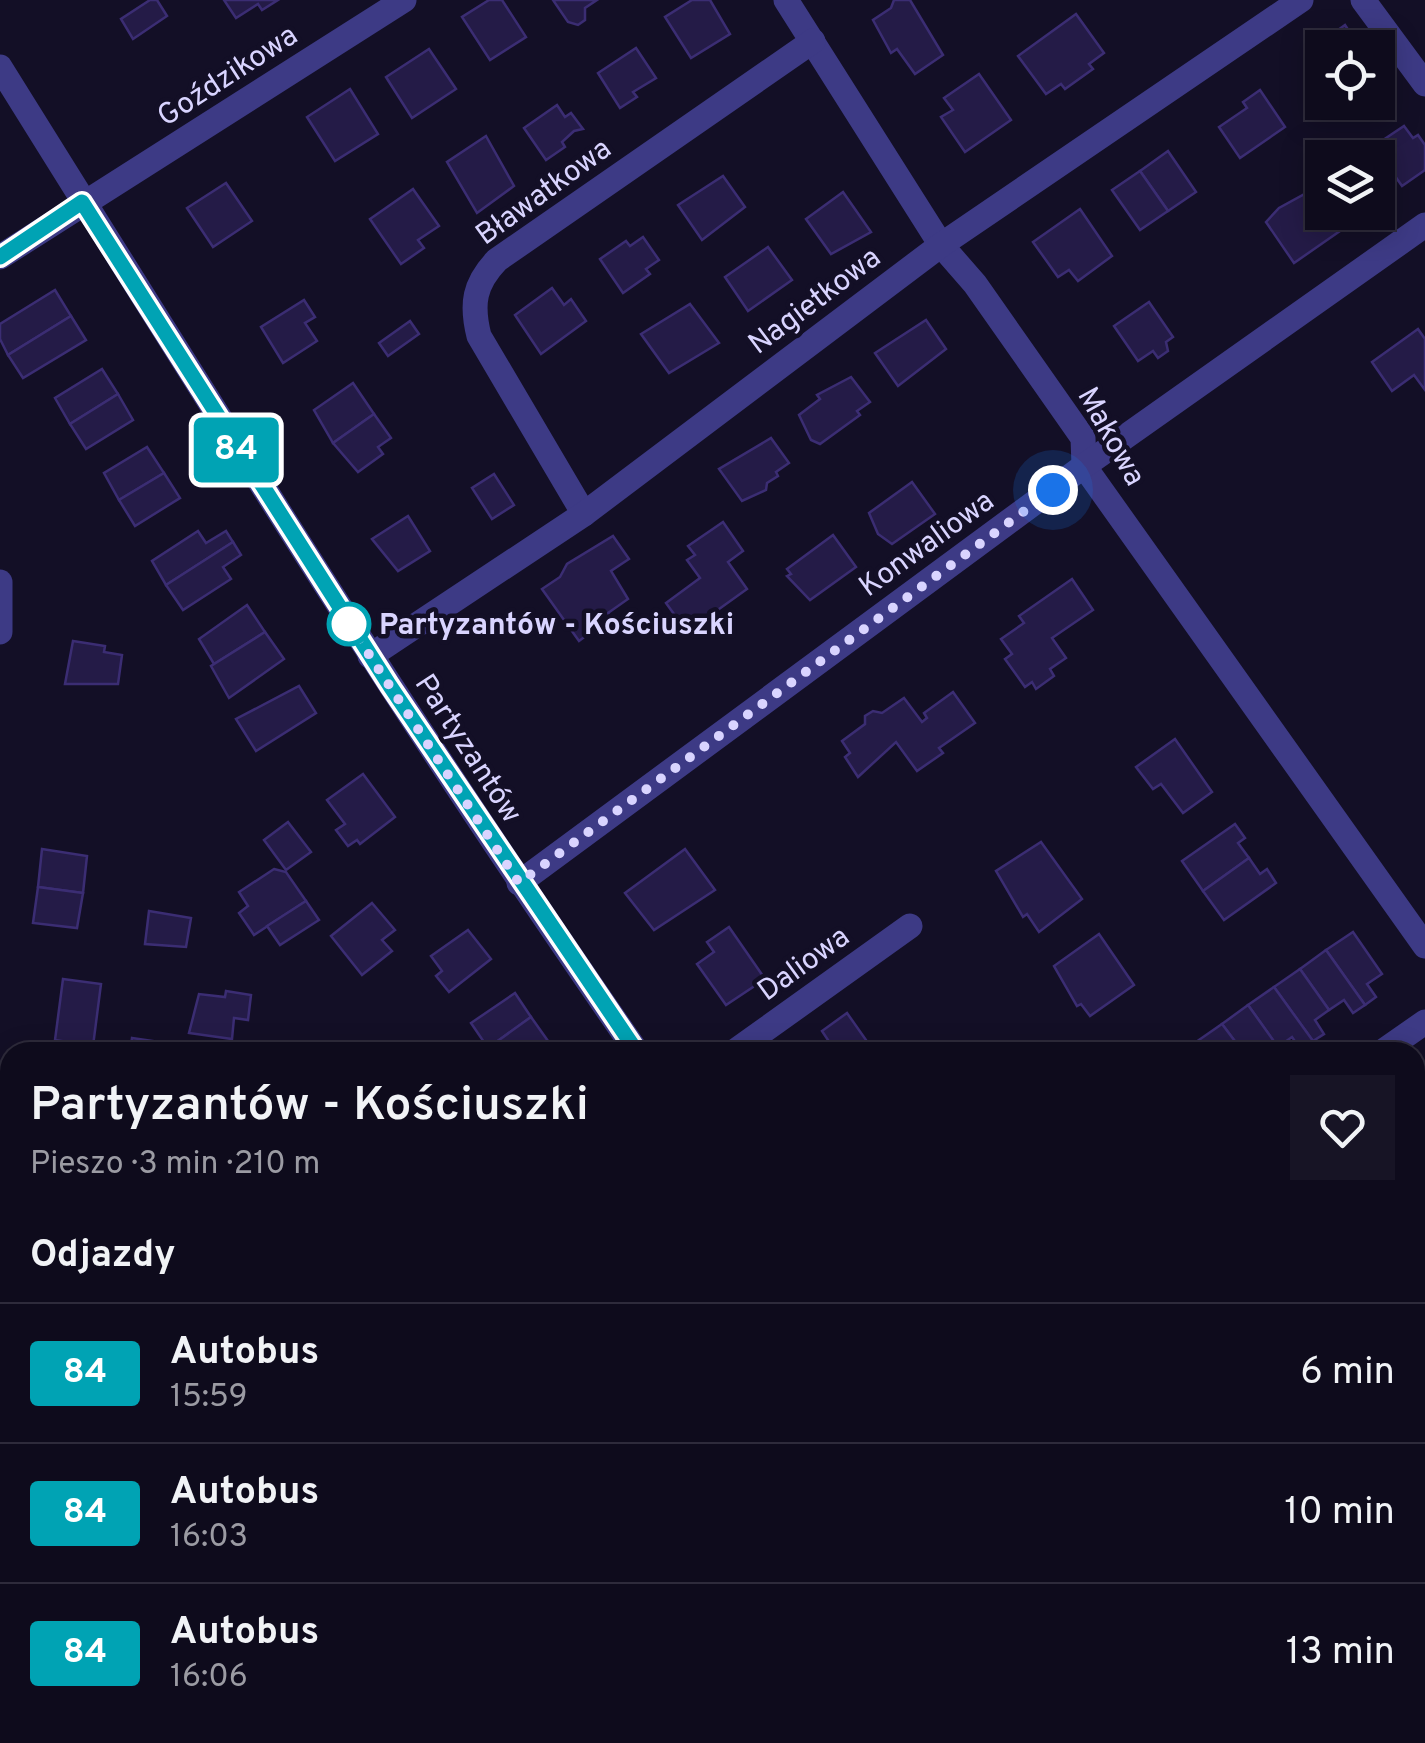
<!DOCTYPE html>
<html lang="pl">
<meta charset="utf-8">
<style>
body{margin:0;font-family:Overpass,sans-serif;background:#171425;color:#f1f3f6;height:100vh;display:flex;flex-direction:column;font-size:38px;white-space:nowrap}
*{box-sizing:border-box;margin:0}
p{font-size:32px;color:#9b9ba3}
.icon{flex:none;width:55px;height:55px;fill:none;stroke:currentColor;stroke-width:2;stroke-linecap:round;stroke-linejoin:round}
.map{position:relative;flex:1;overflow:hidden}
.details{position:absolute;left:0px;top:1042px;width:1425px;height:702px;display:flex;flex-direction:column;background:#0e0b1c;border-radius:30px 30px 0 0;box-shadow:0 5px 25px #0003,0 0 0 2px #2e2b3b}
.details>*{flex:none}
.badge{padding:0 20px;border-radius:8px;font-size:35px;line-height:65px}
.fabs{position:absolute;left:1305px;top:30px;display:grid;gap:20px}
.fabs a{display:grid;place-items:center;width:90px;height:90px;border-radius:0px;background:#0e0b1c;box-shadow:0 5px 25px #0003,0 0 0 2px #2e2b3b;font-size:50px}
.you{position:absolute;width:50px;height:50px;margin:-25px;border:8px solid #fff;border-radius:50%;background:#1a73e8;box-shadow:0 0 0 15px #1a73e833}
.map>.badge{position:absolute;translate:-50% -50%;box-shadow:0 0 0 5px #fff}
h2{padding:0 30px;font-size:38px;line-height:90px}
.round{display:grid;place-items:center;flex:none;width:105px;height:105px;border-radius:0px;background:#171425}
.overview{display:flex;align-items:center;justify-content:space-between;height:170px;padding:0 30px}
h1{font-size:48px;font-weight:600;line-height:75px}
ul{padding:0;list-style:none}
li{display:flex;align-items:center;gap:30px;height:140px;padding:0 30px;border-top:2px solid #2e2b3b}
li div{flex:1}
li b{display:block;font-size:38px}
li em{font-style:normal}
li .badge{min-width:110px;font-weight:700;text-align:center}
.map>svg:first-child{display:block}
</style>
<div class="map">
<svg width="1425" height="1743" viewBox="0 0 1425 1743">
<rect width="100%" height="100%" fill="#130f26"/>
<g fill="#241b47" stroke="#3b2d73" stroke-width="2.5">
<polygon points="150,0 157,0 167,16 133,39 121,19"/>
<polygon points="224,0 278,0 262,10 258,4 236,18"/>
<polygon points="489,0 502,0 526,37 490,60 462,17"/>
<polygon points="553,0 597,0 585,8 585,20 578,25 568,22"/>
<polygon points="692,0 710,0 730,34 691,58 665,17"/>
<polygon points="910,0 943,55 915,74 897,49 891,53 873,20 891,8 894,0"/>
<polygon points="1076,14 1104,53 1089,64 1093,69 1065,89 1061,84 1046,94 1018,56"/>
<polygon points="1345,25 1360,48 1322,48 1322,72 1308,51"/>
<polygon points="636,48 656,78 633,92 637,97 620,108 598,73"/>
<polygon points="429,49 456,89 412,118 386,77"/>
<polygon points="979,74 1011,120 965,152 941,117 953,110 944,98"/>
<polygon points="350,89 378,134 335,161 307,117"/>
<polygon points="1260,90 1285,127 1240,158 1219,127 1247,108 1243,102"/>
<polygon points="557,105 565,117 571,113 583,129 574,131 562,142 565,147 546,160 524,128"/>
<polygon points="1404,126 1413,138 1418,135 1425,145 1425,170 1402,186 1374,146"/>
<polygon points="486,136 514,186 477,213 447,162"/>
<polygon points="1168,151 1196,192 1168,211 1140,171"/>
<polygon points="1140,171 1168,211 1140,230 1112,190"/>
<polygon points="723,176 745,207 702,240 678,205"/>
<polygon points="226,183 252,221 213,247 187,208"/>
<polygon points="413,189 439,226 418,240 424,248 401,264 370,219"/>
<polygon points="1312,190 1316,196 1322,192 1322,212 1353,212 1335,225 1340,231 1294,263 1266,222 1279,208"/>
<polygon points="843,192 871,232 831,254 806,219"/>
<polygon points="1080,209 1112,256 1078,281 1069,270 1058,277 1033,242"/>
<polygon points="643,237 659,260 646,269 650,274 623,293 600,259 626,241 630,246"/>
<polygon points="768,247 792,280 748,311 725,277"/>
<polygon points="552,288 564,305 571,299 586,321 541,354 515,315"/>
<polygon points="55,290 71,316 8,355 0,339 0,324"/>
<polygon points="304,300 315,317 305,323 317,341 283,363 261,327"/>
<polygon points="1149,302 1173,337 1166,342 1168,351 1158,358 1153,351 1138,361 1114,326"/>
<polygon points="690,304 719,343 669,373 641,334"/>
<polygon points="71,316 86,340 23,378 8,355"/>
<polygon points="926,320 946,349 898,386 875,353"/>
<polygon points="410,321 419,334 388,356 379,343"/>
<polygon points="1418,329 1425,339 1425,390 1414,375 1392,391 1372,362"/>
<polygon points="102,369 118,394 70,424 55,398"/>
<polygon points="851,377 870,402 857,411 860,415 820,444 811,440 799,415 820,399 817,395"/>
<polygon points="353,383 374,414 333,443 314,410"/>
<polygon points="118,394 133,420 86,449 70,424"/>
<polygon points="374,414 391,438 378,447 383,454 358,472 333,443"/>
<polygon points="771,438 789,463 776,472 778,476 767,483 766,490 742,501 719,469"/>
<polygon points="147,447 164,473 119,500 104,473"/>
<polygon points="164,473 180,498 135,526 119,500"/>
<polygon points="494,474 514,505 492,519 472,488"/>
<polygon points="912,482 935,514 892,544 878,534 869,513"/>
<polygon points="408,516 430,551 398,571 372,539"/>
<polygon points="723,522 743,551 728,562 747,589 687,632 666,603 700,578 687,560 695,555 688,546"/>
<polygon points="198,531 206,543 226,531 233,542 166,585 152,561"/>
<polygon points="833,535 856,567 810,600 787,576 791,574 787,569"/>
<polygon points="613,536 629,559 611,571 628,599 608,613 611,617 579,641 542,589 560,577 567,564"/>
<polygon points="233,542 241,555 223,567 231,579 183,610 166,585"/>
<polygon points="1072,579 1093,610 1052,638 1066,658 1050,669 1054,676 1036,689 1032,682 1025,687 1005,659 1012,654 1001,639 1024,623 1019,616"/>
<polygon points="247,605 265,632 214,664 199,639"/>
<polygon points="265,632 284,659 229,698 211,666"/>
<polygon points="73,641 105,646 104,652 122,655 118,684 65,684"/>
<polygon points="299,686 316,713 256,751 236,719"/>
<polygon points="953,692 975,723 939,748 943,753 917,771 896,742 858,777 845,757 850,753 842,741 865,724 865,716 873,711 882,713 904,698 922,722 927,718 924,713"/>
<polygon points="1175,739 1212,792 1183,813 1161,784 1153,789 1136,767"/>
<polygon points="363,774 395,817 360,844 357,840 348,846 336,830 345,824 327,800"/>
<polygon points="288,822 311,852 286,870 264,840"/>
<polygon points="1235,824 1245,838 1238,843 1249,858 1203,891 1182,861"/>
<polygon points="1041,842 1082,899 1039,932 1027,914 1023,917 996,871"/>
<polygon points="42,849 87,856 83,893 38,887"/>
<polygon points="685,849 715,890 654,930 625,893"/>
<polygon points="1249,858 1260,874 1267,869 1276,883 1224,920 1203,891"/>
<polygon points="274,869 286,872 306,901 254,935 239,913 248,906 239,892"/>
<polygon points="38,887 83,893 77,928 33,923"/>
<polygon points="306,901 319,920 280,945 267,926"/>
<polygon points="372,903 395,930 382,940 392,951 362,975 331,936"/>
<polygon points="149,911 191,918 186,947 145,944"/>
<polygon points="729,927 765,979 726,1005 697,964 714,952 707,942"/>
<polygon points="468,930 491,959 449,992 436,976 442,971 431,956"/>
<polygon points="1353,932 1382,974 1367,984 1376,997 1365,1005 1326,950"/>
<polygon points="1099,934 1134,985 1090,1016 1081,1004 1077,1006 1054,966"/>
<polygon points="1326,950 1365,1005 1353,1013 1344,1000 1329,1010 1300,969"/>
<polygon points="1300,969 1329,1010 1315,1020 1324,1034 1313,1041 1274,987"/>
<polygon points="63,979 101,984 93,1046 55,1040"/>
<polygon points="1274,987 1313,1041 1301,1050 1292,1037 1278,1047 1248,1005"/>
<polygon points="226,991 251,995 248,1020 234,1018 232,1039 189,1033 199,994 225,997"/>
<polygon points="515,993 531,1017 488,1048 471,1023"/>
<polygon points="1248,1005 1278,1047 1269,1052 1243,1052 1222,1024"/>
<polygon points="847,1013 866,1040 861,1044 866,1052 814,1052 832,1046 822,1031"/>
<polygon points="531,1017 548,1041 531,1052 491,1052 488,1048"/>
<polygon points="1222,1024 1243,1052 1203,1052 1196,1042"/>
<polygon points="132,1038 153,1041 151,1052 130,1052"/>
<polygon points="0,1265 10,1267 10,1302 0,1300"/>
<polygon points="0,1300 10,1302 10,1334 0,1333"/>
<polygon points="10,1441 10,1473 0,1472 0,1443 9,1445"/>
<polygon points="0,1472 10,1473 10,1503 0,1501"/>
<polygon points="1415,1708 1425,1721 1425,1743 1388,1743 1381,1735 1415,1735"/>
<polygon points="151,1735 215,1735 214,1743 150,1743"/>
<polygon points="771,1735 773,1741 767,1743 715,1743 712,1736"/>
<polygon points="835,1735 867,1735 872,1743 828,1743"/>
<polygon points="1230,1735 1287,1735 1289,1738 1282,1743 1256,1743 1251,1735 1235,1743"/>
</g>
<g fill="none" stroke-linecap="round" stroke-linejoin="round">
<g stroke="#3d3a85" stroke-width="25">
<polyline points="786,0 941,245 975,284 1083,438 1084,466 1425,946"/>
<polyline points="1363,0 1425,84"/>
<path d="M0 67C207 399 413 731 637 1052"/>
<polyline points="0,257 404,0"/>
<path d="M584 514 479 336C471 304 474 284 497 260L813 41"/>
<polyline points="0,582 0,632"/>
<polyline points="370,656 584,514 941,245 1301,0"/>
<polyline points="519,883 1084,466 1425,225"/>
<polyline points="734,1052 910,926"/>
<polyline points="1382,1052 1425,1022"/>
<polyline points="0,1393 10,1394"/>
<polyline points="1415,1401 1425,1395"/>
<polyline points="550,1735 606,1743"/>
<polyline points="1125,1735 1131,1743"/>
<polyline points="96,1743 99,1735"/>
<polyline points="651,1743 652,1735"/>
</g>
</g>
<g fill="none" stroke-linecap="round" stroke-linejoin="round">
<g stroke="#fff" stroke-width="22">
<polyline id="line" points="0,257 82,202 390,686 637,1052"/>
</g>
<use href="#line" stroke="#00a3b4" stroke-width="15"/>
<polyline stroke="#d9d4ff" stroke-width="10" stroke-dasharray="0 18" points="349,624 519,883 1053,490"/>
</g>
<circle fill="#fff" stroke="#00a3b4" stroke-width="5" cx="349" cy="624" r="20"/>
<g text-anchor="middle" stroke-width="9" stroke-linejoin="round" paint-order="stroke">
<g font-size="30" fill="#d9d4ff" stroke="#130f26">
<text transform="translate(227 75) rotate(-33)" y="10">Goździkowa</text>
<text transform="translate(543 191) rotate(-36)" y="10">Bławatkowa</text>
<text transform="translate(814 300) rotate(-37)" y="10">Nagietkowa</text>
<text transform="translate(1112 436) rotate(61)" y="10">Makowa</text>
<text transform="translate(926 543) rotate(-36)" y="10">Konwaliowa</text>
<text transform="translate(469 748) rotate(57)" y="10">Partyzantów</text>
<text transform="translate(803 963) rotate(-36)" y="10">Daliowa</text>
</g>
<g font-size="30" font-weight="bold" fill="#d9d4ff" stroke="#130f26" text-anchor="start">
<text x="379" y="634">Partyzantów - Kościuszki</text>
</g>
</g>
</svg>
<div class="fabs">
<a><svg class="icon" aria-label="locate" viewBox="0 0 24 24"><circle cx="12" cy="12" r="6"/><path d="M12 2v4M12 18v4M2 12h4M18 12h4"/></svg></a>
<a><svg class="icon" aria-label="layers" viewBox="0 0 24 24"><path d="M12 4l9 5-9 5-9-5zM3 14l9 5 9-5"/></svg></a>
</div>
<div class="you" style="left:1053px;top:490px"></div>
<b class="badge" style="left:236px;top:450px;background:#00a3b4;color:#fff">84</b>
<section class="details">
<div class="overview"><div><h1>Partyzantów - Kościuszki</h1><p>Pieszo · 3 min · 210 m</p></div><a class="round"><svg class="icon" aria-label="heart" viewBox="0 0 24 24"><path d="M12 20l-8-8c-3-5 5-10 8-4 3-6 11-1 8 4z"/></svg></a></div>
<h2>Odjazdy</h2>
<ul>
<li><span class="badge" style="background:#00a3b4;color:#fff">84</span><div><b>Autobus</b><p>15:59</p></div><em>6 min</em></li>
<li><span class="badge" style="background:#00a3b4;color:#fff">84</span><div><b>Autobus</b><p>16:03</p></div><em>10 min</em></li>
<li><span class="badge" style="background:#00a3b4;color:#fff">84</span><div><b>Autobus</b><p>16:06</p></div><em>13 min</em></li>
</ul>
</section>
</div>
